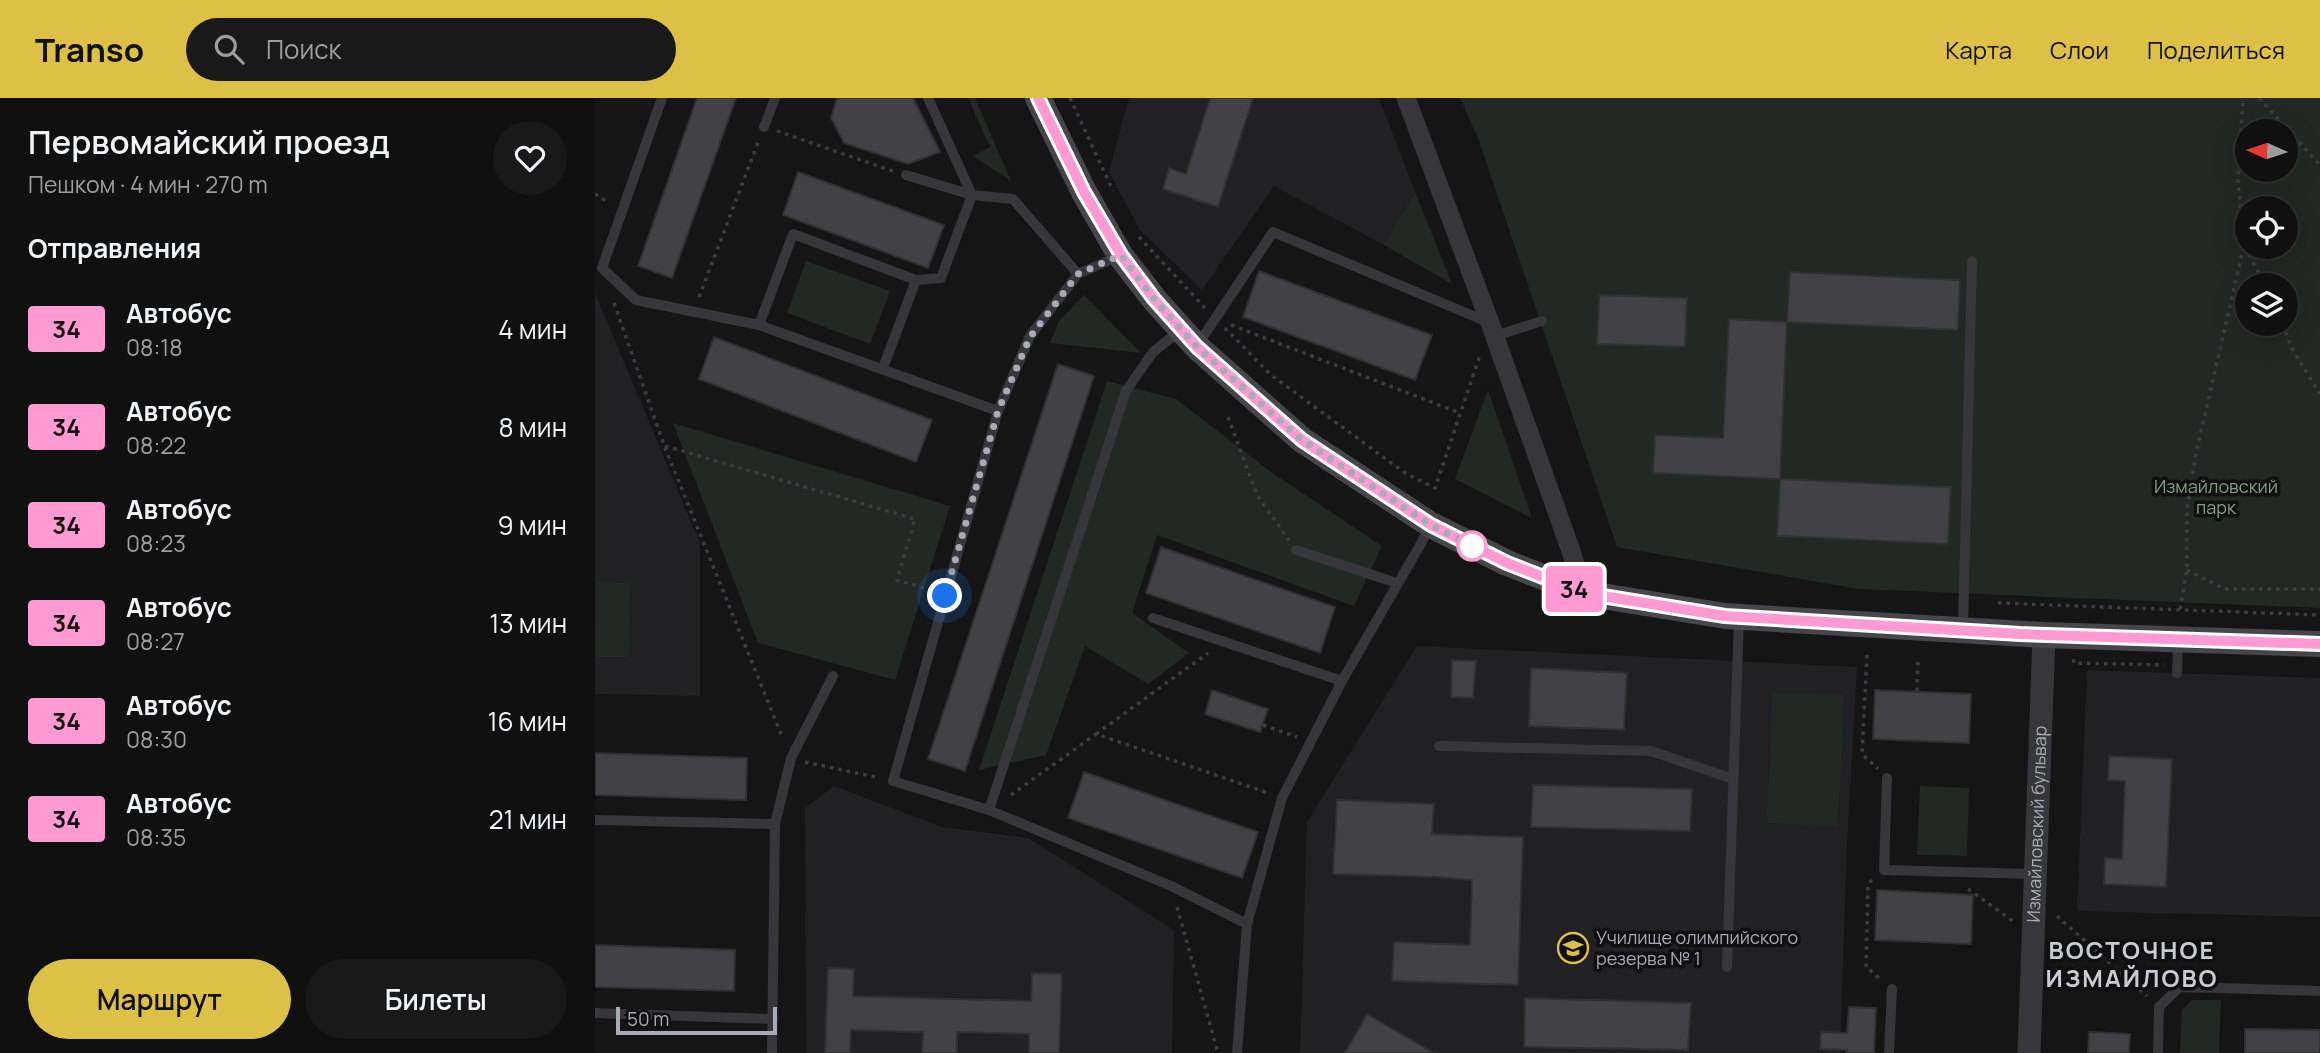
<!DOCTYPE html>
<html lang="ru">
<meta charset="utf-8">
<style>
body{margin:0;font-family:Manrope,sans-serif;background:#191919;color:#f1f3f6;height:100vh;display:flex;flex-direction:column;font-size:26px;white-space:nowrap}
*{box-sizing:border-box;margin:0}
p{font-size:23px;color:#9c9d9f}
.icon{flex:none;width:38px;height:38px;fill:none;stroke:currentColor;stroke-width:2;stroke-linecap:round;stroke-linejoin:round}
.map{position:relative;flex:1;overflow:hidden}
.details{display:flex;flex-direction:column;background:#101010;width:595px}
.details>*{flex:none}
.badge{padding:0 14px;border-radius:5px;font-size:24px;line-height:46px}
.needle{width:46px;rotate:273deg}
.buttons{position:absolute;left:1640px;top:21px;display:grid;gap:14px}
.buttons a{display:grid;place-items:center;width:63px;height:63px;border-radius:50%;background:#101010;box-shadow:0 7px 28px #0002,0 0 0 2px #303030;font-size:35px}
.scale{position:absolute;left:21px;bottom:18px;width:161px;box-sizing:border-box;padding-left:7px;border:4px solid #a8aab5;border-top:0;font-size:19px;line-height:24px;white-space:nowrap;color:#a8aab5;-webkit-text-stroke:5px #101011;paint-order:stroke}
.you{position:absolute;width:35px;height:35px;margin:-18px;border:5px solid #fff;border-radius:50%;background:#1a73e8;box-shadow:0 0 0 10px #1a73e833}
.map>.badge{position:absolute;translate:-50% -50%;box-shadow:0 0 0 4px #fff}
h2{padding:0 28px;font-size:26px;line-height:63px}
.round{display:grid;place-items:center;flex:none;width:74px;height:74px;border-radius:37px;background:#191919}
.head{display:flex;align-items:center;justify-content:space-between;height:119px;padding:0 28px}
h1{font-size:33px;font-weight:600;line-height:52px}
.primary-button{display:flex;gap:14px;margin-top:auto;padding:14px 28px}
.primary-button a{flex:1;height:80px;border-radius:42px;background:#ddc146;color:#111;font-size:28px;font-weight:600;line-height:80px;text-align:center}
.primary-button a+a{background:#191919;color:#f1f3f6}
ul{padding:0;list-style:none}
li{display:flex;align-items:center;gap:21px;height:98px;padding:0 28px}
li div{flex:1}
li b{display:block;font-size:26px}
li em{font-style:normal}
li .badge{min-width:77px;font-weight:700;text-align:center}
header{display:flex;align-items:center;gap:42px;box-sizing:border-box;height:98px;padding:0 35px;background:#ddc146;color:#111}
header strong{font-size:33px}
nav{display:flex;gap:38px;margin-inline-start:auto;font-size:24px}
.search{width:490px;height:63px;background:#191919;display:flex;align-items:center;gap:18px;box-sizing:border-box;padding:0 24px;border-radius:38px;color:#9c9d9f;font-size:26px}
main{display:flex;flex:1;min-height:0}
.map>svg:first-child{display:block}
</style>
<header>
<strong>Transo</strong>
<div class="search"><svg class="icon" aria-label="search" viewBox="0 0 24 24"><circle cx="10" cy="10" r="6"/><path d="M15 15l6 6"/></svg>Поиск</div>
<nav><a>Карта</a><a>Слои</a><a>Поделиться</a></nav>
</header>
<main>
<section class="details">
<div class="head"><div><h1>Первомайский проезд</h1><p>Пешком · 4 мин · 270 m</p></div><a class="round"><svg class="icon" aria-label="heart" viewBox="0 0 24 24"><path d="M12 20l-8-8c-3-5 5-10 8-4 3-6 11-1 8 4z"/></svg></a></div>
<h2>Отправления</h2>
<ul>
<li><span class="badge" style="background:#ff9ad2;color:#111">34</span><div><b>Автобус</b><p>08:18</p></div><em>4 мин</em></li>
<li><span class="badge" style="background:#ff9ad2;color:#111">34</span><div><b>Автобус</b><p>08:22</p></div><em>8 мин</em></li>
<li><span class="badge" style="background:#ff9ad2;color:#111">34</span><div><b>Автобус</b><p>08:23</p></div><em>9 мин</em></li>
<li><span class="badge" style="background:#ff9ad2;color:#111">34</span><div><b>Автобус</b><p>08:27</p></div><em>13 мин</em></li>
<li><span class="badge" style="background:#ff9ad2;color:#111">34</span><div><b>Автобус</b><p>08:30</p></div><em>16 мин</em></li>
<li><span class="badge" style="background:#ff9ad2;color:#111">34</span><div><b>Автобус</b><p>08:35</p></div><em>21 мин</em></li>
</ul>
<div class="primary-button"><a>Маршрут</a><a>Билеты</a></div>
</section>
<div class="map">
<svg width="1725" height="955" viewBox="0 0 1725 955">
<rect width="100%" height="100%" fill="#151516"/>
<g fill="#212123">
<polygon points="534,0 784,0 820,94 789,147 679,88 607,192 545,132 514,74"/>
<polygon points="0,195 105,445 105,598 0,596"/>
<polygon points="822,548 1262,569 1252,745 1245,955 705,955 712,724"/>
<polygon points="1492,572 1725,580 1725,819 1482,813"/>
<polygon points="239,688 347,729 433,740 579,832 577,955 211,955 210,710"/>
</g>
<g fill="#222823" fill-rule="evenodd">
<polygon points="373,0 380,0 416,83 378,58 395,49"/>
<path d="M865 0H1725V510L1264 491 1022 449 883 40ZM1652 33H1690V72H1652ZM1652 110H1690V149H1652ZM1652 187H1690V226H1652Z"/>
<polygon points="820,94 857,186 789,147"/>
<polygon points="211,163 295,193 275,246 192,215"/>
<polygon points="489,197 546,255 455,245 464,223"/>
<polygon points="512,283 581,301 676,374 787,448 759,508 562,437 537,515 594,555 553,586 490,548 451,657 384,672"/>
<polygon points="893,292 937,420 860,381"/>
<polygon points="78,325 355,408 300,582 163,545"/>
<polygon points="2,484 36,485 34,559 1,559"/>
<polygon points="1177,594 1249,597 1243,728 1172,725"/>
<polygon points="1325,688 1374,690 1372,758 1322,757"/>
<polygon points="1597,902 1626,902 1624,955 1585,955 1587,912"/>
</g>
<g fill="#424246" stroke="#302f32" stroke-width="2">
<polygon points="102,0 141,0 77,180 43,168"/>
<polygon points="242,0 318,0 345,54 313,66 249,45 236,20"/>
<polygon points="615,0 658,0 623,109 568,91 574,70 591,76"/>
<polygon points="203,74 349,127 333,170 188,117"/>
<polygon points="664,173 837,237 820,282 648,219"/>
<polygon points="1195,174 1365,182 1363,232 1192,224"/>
<polygon points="1004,197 1092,200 1090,249 1002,246"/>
<polygon points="1134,221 1192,224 1185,381 1058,375 1060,337 1128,340"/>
<polygon points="119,239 337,322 321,364 104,281"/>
<polygon points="463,266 499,278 370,673 333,661"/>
<polygon points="1185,381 1356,389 1353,446 1182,438"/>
<polygon points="566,449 740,509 725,555 551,495"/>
<polygon points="857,562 881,563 878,600 856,599"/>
<polygon points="936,570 1032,575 1029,632 934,628"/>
<polygon points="617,592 673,611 665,634 610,616"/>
<polygon points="1280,592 1376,596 1374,645 1278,641"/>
<polygon points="0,655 152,660 151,702 0,697"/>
<polygon points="1514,658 1577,661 1571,789 1509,786 1510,760 1527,761 1530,683 1513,682"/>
<polygon points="489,674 663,734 647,780 473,720"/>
<polygon points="938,687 1097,691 1095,733 936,729"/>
<polygon points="742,702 839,706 837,736 928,739 923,887 797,883 799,844 875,847 877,782 839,779 738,776"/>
<polygon points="1282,792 1378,797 1376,846 1280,842"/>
<polygon points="0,847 140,852 139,893 0,889"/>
<polygon points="233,870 259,871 258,898 436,903 437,875 467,876 464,955 434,955 434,936 362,934 362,955 327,955 328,934 256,932 255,955 230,955"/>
<polygon points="930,900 1096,905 1093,952 929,949"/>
<polygon points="1254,909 1281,910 1279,955 1251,955 1252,952 1225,951 1226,934 1252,935"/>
<polygon points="772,916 839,955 750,955"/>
<polygon points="1650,931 1725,932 1725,955 1650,955"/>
<polygon points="1494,934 1535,936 1534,955 1493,955"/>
</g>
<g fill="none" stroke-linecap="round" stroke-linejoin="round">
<g stroke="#3c3d42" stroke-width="3.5" stroke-dasharray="3.5 5" stroke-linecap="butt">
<polyline points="475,0 518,93"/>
<polyline points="1664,0 1725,67"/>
<polyline points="182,33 298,73"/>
<polyline points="0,96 13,104"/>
<polyline points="544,139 610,210"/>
<polyline points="1650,149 1670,187"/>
<polyline points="104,199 164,42"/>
<polyline points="19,205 69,347 188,641"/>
<polyline points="1688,226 1696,249 1725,296"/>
<polyline points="636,227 865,315"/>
<polyline points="630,230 676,277 810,375 840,390 885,257"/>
<polyline points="633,319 662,397 694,442"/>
<polyline points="70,348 320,421 302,482 329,490"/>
<polyline points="1592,472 1630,491 1725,491"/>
<polyline points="1403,505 1725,517"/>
<polyline points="1585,511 1592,472 1592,410 1601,355 1649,147 1643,83 1648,0"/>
<polyline points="1272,557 1267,656 1283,671"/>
<polyline points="1477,563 1481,563 1481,565 1569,567"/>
<polyline points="1322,593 1323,559"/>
<polyline points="668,627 702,639"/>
<polyline points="501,636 613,555"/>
<polyline points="210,664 285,680"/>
<polyline points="416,697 501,636 673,695"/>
<polyline points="1277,782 1273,786 1271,869 1285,881"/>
<polyline points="1373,791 1418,823"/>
<polyline points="582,809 623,955"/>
<polyline points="1462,818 1552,898"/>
</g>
<g stroke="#36363b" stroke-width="10">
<polyline points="67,0 7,170 41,202 164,227"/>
<polyline points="333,0 377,97 346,180 321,182 198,136 164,227 403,313"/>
<polyline points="169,29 180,0"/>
<polyline points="311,77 377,97 418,101 483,176"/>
<polyline points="524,158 483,176 435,238 403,313 298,683 394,712 576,788 652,826"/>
<polyline points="900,238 947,223"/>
<polyline points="602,248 678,134 895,225"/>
<polyline points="288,270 321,182"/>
<polyline points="701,452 802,485"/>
<polyline points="558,520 747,583"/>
<polyline points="1368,530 1377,163"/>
<polyline points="1582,575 1583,544"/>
<polyline points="844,648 1056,653 1138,681"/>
<polyline points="1292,680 1289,772 1439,776"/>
<polyline points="394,712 531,293 558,254 586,232"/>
<polyline points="0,722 180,726 177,955"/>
<polyline points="180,726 196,660 238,578"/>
<polyline points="1132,869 1144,520"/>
<polyline points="0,915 178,921"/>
<polyline points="642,955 652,826 687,700 747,583 836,428"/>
<polyline points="1294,955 1297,891"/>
<polyline points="1563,955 1564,909 1585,889 1725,893"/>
</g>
<polyline stroke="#36363b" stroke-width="19" points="811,0 895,225 976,453 989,495"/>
<path stroke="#36363b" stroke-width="23" id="s1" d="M1434 955 1449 537"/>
<polyline stroke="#45454b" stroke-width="26" points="443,0 489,94 525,157 559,201 602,249 707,342 836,427 912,465 989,495 1130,518 1449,537 1725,546"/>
</g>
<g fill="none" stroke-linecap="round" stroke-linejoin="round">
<g stroke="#fff" stroke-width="16">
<polyline id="line" points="443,0 489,94 526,157 559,201 602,249 707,342 836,427 912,465 989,495 1130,518 1425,536 1725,546"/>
</g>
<use href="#line" stroke="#ff9ad2" stroke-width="10"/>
<polyline stroke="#a8aab5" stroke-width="7" stroke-dasharray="0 12.6" points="350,498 403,313 435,239 483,176 526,157 559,201 602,249 707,342 836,427 877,448"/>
</g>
<defs>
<g id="school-ring" transform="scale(1.575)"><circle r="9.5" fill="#101011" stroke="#ddc146" stroke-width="1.5"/><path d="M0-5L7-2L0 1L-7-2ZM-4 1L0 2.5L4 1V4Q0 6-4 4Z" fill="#ddc146"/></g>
</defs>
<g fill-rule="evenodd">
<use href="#school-ring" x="978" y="850"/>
</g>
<circle fill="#fff" stroke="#ff9ad2" stroke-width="3.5" cx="877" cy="448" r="14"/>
<g text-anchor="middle" stroke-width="7" stroke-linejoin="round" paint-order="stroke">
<g font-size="18" fill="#819e87" stroke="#101011">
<text x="1621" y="395">Измайловский<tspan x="1621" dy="21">парк</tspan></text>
</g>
<g font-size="18" fill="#a8aab5" stroke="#101011">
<text dy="6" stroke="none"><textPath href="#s1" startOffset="229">Измайловский бульвар</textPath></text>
</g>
<g font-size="18" fill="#a8aab5" stroke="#101011" text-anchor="start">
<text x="1001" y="846">Училище олимпийского<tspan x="1001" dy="21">резерва № 1</tspan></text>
</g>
<g font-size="24" font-weight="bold" letter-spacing="2" fill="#c9cad2" stroke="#101011">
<text x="1537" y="861">ВОСТОЧНОЕ<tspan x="1537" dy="28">ИЗМАЙЛОВО</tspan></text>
</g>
</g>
</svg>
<div class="buttons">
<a><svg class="needle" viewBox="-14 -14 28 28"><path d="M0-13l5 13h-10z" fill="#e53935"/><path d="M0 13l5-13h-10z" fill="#9c9d9f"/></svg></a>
<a><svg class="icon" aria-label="locate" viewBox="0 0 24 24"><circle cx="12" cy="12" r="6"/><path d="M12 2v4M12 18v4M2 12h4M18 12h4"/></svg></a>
<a><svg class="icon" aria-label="layers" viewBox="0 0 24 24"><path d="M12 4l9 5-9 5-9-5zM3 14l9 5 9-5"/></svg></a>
</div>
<div class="scale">50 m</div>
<div class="you" style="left:350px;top:498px"></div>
<b class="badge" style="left:979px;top:491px;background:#ff9ad2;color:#111">34</b>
</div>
</main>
